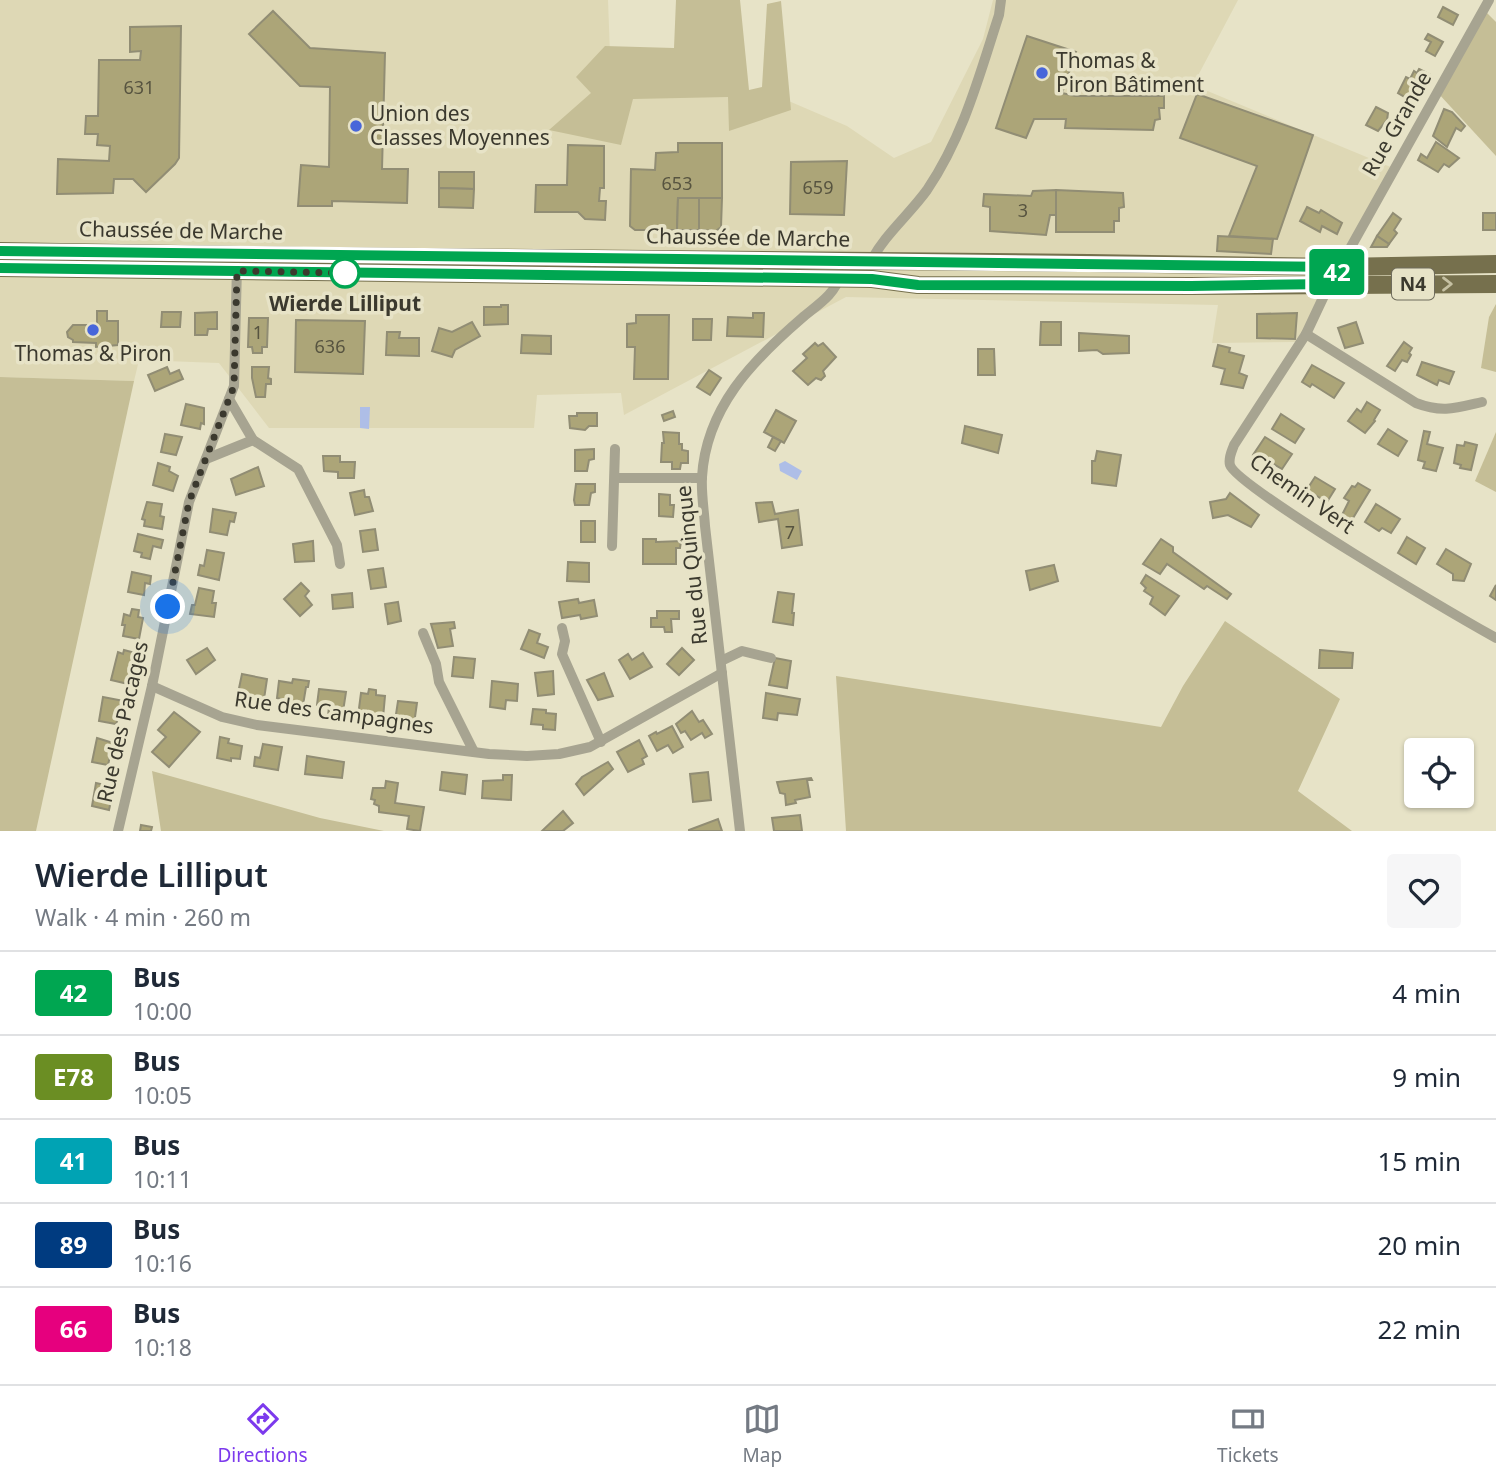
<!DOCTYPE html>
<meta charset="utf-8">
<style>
body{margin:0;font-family:"Noto Sans",sans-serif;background:#f6f6f7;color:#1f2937;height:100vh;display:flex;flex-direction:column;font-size:26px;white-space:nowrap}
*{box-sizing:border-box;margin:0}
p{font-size:23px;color:#747a83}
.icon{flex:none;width:38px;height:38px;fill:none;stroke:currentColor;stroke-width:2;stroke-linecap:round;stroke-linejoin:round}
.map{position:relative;height:831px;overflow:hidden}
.details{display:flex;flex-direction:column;background:#fff;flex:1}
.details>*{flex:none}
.badge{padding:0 14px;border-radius:5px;font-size:24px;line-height:46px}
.buttons{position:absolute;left:1404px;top:738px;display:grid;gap:14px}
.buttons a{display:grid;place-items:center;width:70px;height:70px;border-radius:7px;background:#fff;box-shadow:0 2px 5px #0004;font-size:35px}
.you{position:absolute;width:35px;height:35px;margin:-18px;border:5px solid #fff;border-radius:50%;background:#1a73e8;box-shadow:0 0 0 10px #1a73e833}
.map>.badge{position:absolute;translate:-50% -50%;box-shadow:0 0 0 4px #fff}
.round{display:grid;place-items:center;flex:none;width:74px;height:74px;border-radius:7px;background:#f6f6f7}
.summary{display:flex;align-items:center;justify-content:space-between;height:119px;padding:0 35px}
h1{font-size:33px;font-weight:600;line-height:52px}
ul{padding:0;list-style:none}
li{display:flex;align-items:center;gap:21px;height:84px;padding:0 35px;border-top:2px solid #e0e1e3}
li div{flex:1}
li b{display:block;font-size:26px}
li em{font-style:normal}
li .badge{min-width:77px;font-weight:700;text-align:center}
.menu{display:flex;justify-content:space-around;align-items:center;height:98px;border-top:2px solid #e0e1e3;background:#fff;font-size:19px;color:#747a83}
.menu a{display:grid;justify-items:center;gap:4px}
.menu .current{color:#7c3aed}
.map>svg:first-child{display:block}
</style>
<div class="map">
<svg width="1496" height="831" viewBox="0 0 1496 831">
<rect width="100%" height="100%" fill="#e7e3c7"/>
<polygon fill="#ded8b5" points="0,0 608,0 611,81 728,97 791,102 847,126 894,158 931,142 983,39 993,0 1238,0 1193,85 1393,168 1297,342 1212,343 1218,305 846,297 624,415 621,393 537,395 534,428 269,428 219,363 139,360 134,381 0,377"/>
<g fill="#c5be96">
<polygon points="676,0 740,0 749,90 762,87 767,4 781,1 791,110 729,131 728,97 633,99 621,145 549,130 591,93 576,77 605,46 674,48"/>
<polygon points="1483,9 1496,22 1496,156 1438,93"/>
<polygon points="1496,304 1496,372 1481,368 1489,317"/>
<polygon points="0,377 134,381 36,831 0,831"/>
<polygon points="1496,432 1496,492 1475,481"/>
<polygon points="1225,621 1340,699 1298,791 1352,831 846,831 836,676 1161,727 1183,686"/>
<polygon points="152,771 320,818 384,831 161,831"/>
</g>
<g fill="#aebee7">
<polygon points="360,407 370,407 369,429 360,428"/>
<polygon points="785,461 802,471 797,480 780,471 779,464"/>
</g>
<g fill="#aca578" stroke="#918d74" stroke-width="2">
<polygon points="1443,7 1458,15 1453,25 1438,17"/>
<polygon points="273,11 310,48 385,53 382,169 408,169 407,203 332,201 332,206 298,206 301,165 329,167 330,87 300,86 249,34"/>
<polygon points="181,26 179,158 175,164 146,192 133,179 114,179 113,193 57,194 58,159 109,161 110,146 97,145 98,134 85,134 86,116 98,116 99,60 140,60 141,51 130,52 130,27"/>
<polygon points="1428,34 1443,42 1435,56 1426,51 1431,42 1425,39"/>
<polygon points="1027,36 1076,52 1062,93 1075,96 1164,96 1164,108 1159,108 1160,119 1155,120 1153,130 1065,128 1066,119 1034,119 1026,138 996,128"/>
<polygon points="1419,69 1429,74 1415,103 1398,93 1406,77 1410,79 1414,71 1417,73"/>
<polygon points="1197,94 1313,135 1277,239 1229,236 1257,166 1180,138"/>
<polygon points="1376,107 1388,113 1387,120 1378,131 1366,125"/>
<polygon points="1444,109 1452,112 1465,126 1461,131 1456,128 1447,147 1433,136"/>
<polygon points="1436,142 1459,158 1449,167 1444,164 1438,172 1418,160 1421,154 1427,158"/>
<polygon points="678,143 722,143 722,198 678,198 677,230 635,230 630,226 631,169 655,170 656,153 678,152"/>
<polygon points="568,145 604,146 604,188 600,188 599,201 606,201 605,220 585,219 578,212 535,212 536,185 567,185"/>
<polygon points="847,161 844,215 790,214 791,162"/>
<polygon points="439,172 474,172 474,189 439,188"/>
<polygon points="439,188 474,189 473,208 439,207"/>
<polygon points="1056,190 1056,215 1050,215 1046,235 990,231 990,207 983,206 984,194 1031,196 1033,191"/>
<polygon points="1056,190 1123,193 1124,207 1119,208 1119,221 1114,221 1114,232 1056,232"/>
<polygon points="678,198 699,198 699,230 677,230"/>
<polygon points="699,198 722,198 721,227 716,231 699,230"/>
<polygon points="1307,207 1319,213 1321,210 1342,223 1337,234 1322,226 1320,232 1300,221"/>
<polygon points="1393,213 1401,219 1394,230 1397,233 1389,244 1377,236"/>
<rect x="1483" y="213" width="13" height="17"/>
<polygon points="1218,236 1273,239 1271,254 1217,251"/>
<polygon points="1377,236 1389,244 1387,247 1371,247"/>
<polygon points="501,305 508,305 508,324 484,325 484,307 501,307"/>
<polygon points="97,311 107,311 107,321 118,321 118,345 96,347 96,343 73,342 73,340 68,337 67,332 73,325 97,325"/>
<polygon points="162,312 181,312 180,327 161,327"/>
<polygon points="217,312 217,329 208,329 207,335 195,335 195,313"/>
<polygon points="753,313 764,313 763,337 727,336 728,317 753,318"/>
<polygon points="1297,313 1295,339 1257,338 1257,314"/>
<polygon points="636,315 669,315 668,379 634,379 635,347 627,347 627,324 636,323"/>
<polygon points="249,318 268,318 267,347 262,347 262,353 253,353 252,347 248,347"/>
<polygon points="693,319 712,319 711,340 693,340"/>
<polygon points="296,320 365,321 363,374 295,372"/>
<polygon points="472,322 480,336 455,350 452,357 432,351 439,328 452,332"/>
<polygon points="1041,322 1061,322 1061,345 1040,345"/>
<polygon points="1356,322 1363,343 1345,348 1338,328"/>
<polygon points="387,332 400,332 399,338 419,338 419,356 386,355"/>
<polygon points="1079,333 1129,336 1129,353 1103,354 1097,350 1079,351"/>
<polygon points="522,335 551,336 551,354 521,353"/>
<polygon points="1404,342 1412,348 1409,353 1411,355 1407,362 1402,360 1395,371 1387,366"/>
<polygon points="815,343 818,346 823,343 836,357 823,371 825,376 821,380 816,378 808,385 793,371 807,358 803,354"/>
<polygon points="1218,345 1230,348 1229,352 1244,356 1239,373 1247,376 1243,388 1221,384 1225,369 1213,366"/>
<polygon points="978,349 994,349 995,375 978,375"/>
<polygon points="1422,362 1454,372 1449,384 1439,380 1437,385 1417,375"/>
<polygon points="1312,365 1344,383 1334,398 1312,384 1310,387 1302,382"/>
<polygon points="167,367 170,374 179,370 183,379 155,391 148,375"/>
<polygon points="252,367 269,367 268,378 271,379 271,384 266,384 265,397 256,397 252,378"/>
<polygon points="709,370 721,378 710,395 697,387"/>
<polygon points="1367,402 1380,410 1374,420 1375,421 1365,433 1348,421 1357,409 1361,412"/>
<polygon points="186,404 204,408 204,424 201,423 200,429 181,425"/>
<polygon points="776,410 796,421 784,443 764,432"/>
<polygon points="673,411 675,417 664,421 662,415"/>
<polygon points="577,413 597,413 597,426 589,426 585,430 570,428 569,416 577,416"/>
<polygon points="1281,414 1304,429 1295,443 1272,429"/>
<polygon points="965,426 1002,435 998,453 962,443"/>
<polygon points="1388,429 1407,441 1398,456 1378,444"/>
<polygon points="1424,431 1430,432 1427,444 1443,448 1436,471 1423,468 1425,462 1418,460"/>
<polygon points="663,432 679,433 679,444 682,444 682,450 688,451 688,463 681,463 680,469 672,469 672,462 661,462 662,443 664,443"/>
<polygon points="165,434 182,437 176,455 161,452"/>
<polygon points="773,437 781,441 775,451 768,447"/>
<polygon points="1265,437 1292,454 1282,469 1270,462 1268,464 1253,455"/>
<polygon points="1465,442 1477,445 1471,470 1460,468 1461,465 1454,463 1457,445 1464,446"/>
<polygon points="594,449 594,459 589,460 587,471 575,471 575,450"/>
<polygon points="1097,451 1121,455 1116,486 1092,483 1092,461 1095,461"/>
<polygon points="323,456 340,456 340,462 355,462 354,478 338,478 338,472 324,471"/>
<polygon points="158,463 170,467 169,471 178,476 173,491 153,485"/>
<polygon points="258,467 264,486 236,495 231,479"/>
<polygon points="1315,477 1335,489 1327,502 1315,495 1312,499 1304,494"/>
<polygon points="1358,483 1370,490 1350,523 1341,517 1349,501 1344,498 1352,486 1355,487"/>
<polygon points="576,484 595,484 595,492 591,493 589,505 575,505 574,500"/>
<polygon points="364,490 365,497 369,497 373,511 355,515 350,493"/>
<polygon points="1230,493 1259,515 1251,527 1228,515 1213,518 1210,502 1226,499"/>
<polygon points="659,494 670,495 670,505 674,505 673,517 659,516"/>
<polygon points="147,502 162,504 160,516 164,517 162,529 144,526 145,520 142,519"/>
<polygon points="772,502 775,514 798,510 802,545 782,548 778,519 759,522 756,503"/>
<polygon points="1376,504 1400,519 1391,533 1382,528 1379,531 1365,522"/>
<polygon points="213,509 236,513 234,522 230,521 227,535 210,532"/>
<rect x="581" y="521" width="14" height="21"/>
<polygon points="375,529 378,550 363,552 360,531"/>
<polygon points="138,534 163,540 161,548 153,546 150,559 141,557 142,553 134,551"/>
<polygon points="1407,537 1425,548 1416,564 1398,553"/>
<polygon points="643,539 656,539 656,542 681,541 680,548 676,548 676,564 643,564"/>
<polygon points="1161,539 1173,547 1173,552 1231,594 1227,599 1207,586 1204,589 1167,564 1160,574 1143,564"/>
<polygon points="313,541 314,561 295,562 293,544"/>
<polygon points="1446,549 1471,564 1464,581 1453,580 1453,574 1437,564"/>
<polygon points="207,550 224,553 219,580 198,575 200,565 204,566"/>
<polygon points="568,562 589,563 589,582 567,581"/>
<polygon points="1054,565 1058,581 1030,590 1026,571"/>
<polygon points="383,568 386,587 371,589 368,570"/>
<polygon points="132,572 151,576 150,584 145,583 144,595 128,592"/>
<polygon points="1146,575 1179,596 1165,615 1150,604 1153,597 1144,591 1146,588 1141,583"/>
<polygon points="301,583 309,591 305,596 312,605 300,616 284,599"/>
<polygon points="1496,585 1496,600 1490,596"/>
<polygon points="199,588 214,591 212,603 216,603 214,617 190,614 192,605 195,605"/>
<polygon points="778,592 794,594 792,613 794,613 793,625 773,622"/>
<polygon points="352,593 353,607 333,609 332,595"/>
<polygon points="578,599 579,603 594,600 597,616 581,619 580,615 562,618 559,602"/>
<polygon points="398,602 401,621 388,624 385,604"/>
<polygon points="132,609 139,610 138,617 143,618 139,639 123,636 125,625 122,625 124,614 130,616"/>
<polygon points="657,611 679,611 679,619 671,619 672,632 665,632 664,627 651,627 651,618 657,618"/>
<polygon points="454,622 455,628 450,629 453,646 438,648 431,624"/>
<polygon points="529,630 540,634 537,643 548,647 544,658 521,649"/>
<polygon points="207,648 215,660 196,674 187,660"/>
<polygon points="682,648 694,660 679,675 667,664"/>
<polygon points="124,650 139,654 137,664 131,663 128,684 111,680 118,652 123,654"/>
<polygon points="1320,650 1353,653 1352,668 1319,668"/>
<polygon points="643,653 652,667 630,679 619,660 628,654 632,660"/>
<polygon points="454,657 475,659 473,678 452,676"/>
<polygon points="775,658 791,661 787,688 769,685"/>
<polygon points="553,671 554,694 538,696 535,673"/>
<polygon points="604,673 613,696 598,700 587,680"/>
<polygon points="242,674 267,679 264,699 238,693"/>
<polygon points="293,679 309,681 308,687 306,687 303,705 277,698 279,681 292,683"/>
<polygon points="492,681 518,684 517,701 506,700 505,709 490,707"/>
<polygon points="319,689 346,692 342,718 328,716 329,707 317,705"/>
<polygon points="369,689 376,690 376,695 385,696 383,718 358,716 361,693 368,694"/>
<polygon points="766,693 800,699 797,715 778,713 777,720 763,718"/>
<polygon points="103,697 124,701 121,716 119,716 116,724 99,721"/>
<polygon points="398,701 417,703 414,724 395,721"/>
<polygon points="533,709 546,710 546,713 556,714 555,730 543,729 543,725 531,724"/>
<polygon points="692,711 699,722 703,720 712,734 705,738 702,733 691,740 685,731 681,733 676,724"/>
<polygon points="174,712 200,732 169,767 152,752 166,737 158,730"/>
<polygon points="672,726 683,747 673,753 668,745 657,751 649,736 656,732 657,734"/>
<polygon points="220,737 229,739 228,743 242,746 240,759 231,758 231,761 217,758"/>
<polygon points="97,738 113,743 108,765 92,762"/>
<polygon points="639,740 647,756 642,759 644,764 628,772 617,752"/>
<polygon points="263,744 282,747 278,770 254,766 255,757 260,758"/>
<polygon points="307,756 344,762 342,778 305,774"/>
<polygon points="608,762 613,769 584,795 576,784 582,777"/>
<polygon points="442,772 467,775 465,794 440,790"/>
<polygon points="708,772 711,800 693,802 690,774"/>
<polygon points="503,775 512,775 511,800 482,798 483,781 503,780"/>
<polygon points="811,778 812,780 807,780 810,797 795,800 796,803 786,805 785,794 780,793 777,782"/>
<polygon points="386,781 398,783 395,803 424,807 420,831 407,829 409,816 379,812 379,806 374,804 375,800 371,799 373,788 385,788"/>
<polygon points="96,783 114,787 109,810 92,806"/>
<polygon points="563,811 573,823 563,831 542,831"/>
<polygon points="800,815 802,831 774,831 772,818"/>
<polygon points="718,819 722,831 689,831 689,830"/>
<polygon points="141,825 152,827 151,831 140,831"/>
</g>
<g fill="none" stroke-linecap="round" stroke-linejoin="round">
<g stroke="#a7a491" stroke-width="10">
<path d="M870 263C884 235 909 215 927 190 964 135 979 76 999 15L1001 0"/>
<polyline points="1338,270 1489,0"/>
<path d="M1330 283 1306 334 1234 445C1232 451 1228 458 1230 465 1236 487 1462 619 1496 638"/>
<path d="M1306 334 1416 403C1442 413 1456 408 1482 402"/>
<polyline points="229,399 253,440 298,469 337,545 340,564"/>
<polyline points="206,459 253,440"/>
<polyline points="615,478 702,478"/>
<polyline points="612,546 615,449"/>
<polyline points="562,628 565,641 562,654 601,742"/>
<polyline points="423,633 436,664 439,682 474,752"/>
<polyline points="721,661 742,651 771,658"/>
<polyline points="152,686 222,717 257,725 489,754 527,756 559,754 590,747 722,673"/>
<polyline points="118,831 152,686 189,502 234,386 237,267"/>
<path d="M740 831 705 526C704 510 701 493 702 477 706 408 752 361 802 318 816 306 836 294 840 275"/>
</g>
<g stroke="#76704d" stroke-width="18">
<polyline points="0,251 305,256 1089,263 1340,267 1496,264"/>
<polyline points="0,268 872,279 918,285 1190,286 1496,284"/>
</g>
</g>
<defs><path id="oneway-chevron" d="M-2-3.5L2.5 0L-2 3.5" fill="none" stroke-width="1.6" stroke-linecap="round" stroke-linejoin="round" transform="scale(1.75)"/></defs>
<use stroke="#c5c0a2" href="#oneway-chevron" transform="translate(1447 284)"/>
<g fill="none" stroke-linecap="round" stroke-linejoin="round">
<g stroke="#fff" stroke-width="16">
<path id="line" d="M0 251C446 259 893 262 1340 267L1330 284 1191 286 918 285 872 279 0 268"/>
</g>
<use href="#line" stroke="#00a651" stroke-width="10"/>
<polyline stroke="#3b392e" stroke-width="7" stroke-dasharray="0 12.6" points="168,607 189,502 234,386 237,271 345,273"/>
</g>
<g fill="#4866da" stroke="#e7e3c7" stroke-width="2.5">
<circle cx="1042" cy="73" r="7"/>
<circle cx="356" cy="126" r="7"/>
<circle cx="93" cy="330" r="7"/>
</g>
<circle fill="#fff" stroke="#00a651" stroke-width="3.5" cx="345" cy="273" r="14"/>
<g text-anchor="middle" stroke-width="7" stroke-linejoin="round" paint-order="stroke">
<g font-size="18" fill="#575440">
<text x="139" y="94">631</text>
<text x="677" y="190">653</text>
<text x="818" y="194">659</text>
<text x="1023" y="217">3</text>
<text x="258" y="339">1</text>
<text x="330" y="353">636</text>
<text x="790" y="539">7</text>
</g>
<rect fill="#e7e3c7" stroke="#6f6c5c" stroke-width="2" x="1392" y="268.5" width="42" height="31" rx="5"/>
<g font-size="19" font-weight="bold" fill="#3b392e">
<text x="1413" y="291">N4</text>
</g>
<g font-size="21" fill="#3b392e" stroke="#e7e3c7" text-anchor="start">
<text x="1056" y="68">Thomas &amp;<tspan x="1056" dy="24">Piron Bâtiment</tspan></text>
<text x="370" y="121">Union des<tspan x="370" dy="24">Classes Moyennes</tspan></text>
<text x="93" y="361" text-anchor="middle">Thomas &amp; Piron</text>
</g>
<g font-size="21" fill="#3b392e" stroke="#e7e3c7">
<text transform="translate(1397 124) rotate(-60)" y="7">Rue Grande</text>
<text transform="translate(181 231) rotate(1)" y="7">Chaussée de Marche</text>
<text transform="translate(748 238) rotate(1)" y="7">Chaussée de Marche</text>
<text transform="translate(1302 494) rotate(35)" y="7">Chemin Vert</text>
<text transform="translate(692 565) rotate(-96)" y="7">Rue du Quinque</text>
<text transform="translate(334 713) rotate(8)" y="7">Rue des Campagnes</text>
<text transform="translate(123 722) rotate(-77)" y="7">Rue des Pacages</text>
</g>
<g font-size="21" font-weight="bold" fill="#3b392e" stroke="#e7e3c7">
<text x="345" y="311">Wierde Lilliput</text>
</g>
</g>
</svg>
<div class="buttons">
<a><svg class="icon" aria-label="locate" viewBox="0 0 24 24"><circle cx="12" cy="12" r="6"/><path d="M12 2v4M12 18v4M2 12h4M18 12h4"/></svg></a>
</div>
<div class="you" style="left:168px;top:607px"></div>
<b class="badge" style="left:1337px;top:272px;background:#00a651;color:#fff">42</b>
</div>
<section class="details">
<div class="summary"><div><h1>Wierde Lilliput</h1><p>Walk · 4 min · 260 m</p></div><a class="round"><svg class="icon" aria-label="heart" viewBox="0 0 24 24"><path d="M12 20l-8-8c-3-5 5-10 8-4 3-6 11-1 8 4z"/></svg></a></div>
<ul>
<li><span class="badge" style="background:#00a651;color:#fff">42</span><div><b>Bus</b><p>10:00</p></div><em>4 min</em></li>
<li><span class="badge" style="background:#6b8e23;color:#fff">E78</span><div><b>Bus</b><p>10:05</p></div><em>9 min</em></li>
<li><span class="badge" style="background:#00a3b4;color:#fff">41</span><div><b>Bus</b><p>10:11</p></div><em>15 min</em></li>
<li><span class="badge" style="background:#003b80;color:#fff">89</span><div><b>Bus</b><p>10:16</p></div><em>20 min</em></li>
<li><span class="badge" style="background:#e6007e;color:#fff">66</span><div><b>Bus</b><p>10:18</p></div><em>22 min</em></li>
</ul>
</section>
<nav class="menu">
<a class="current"><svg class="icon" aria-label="directions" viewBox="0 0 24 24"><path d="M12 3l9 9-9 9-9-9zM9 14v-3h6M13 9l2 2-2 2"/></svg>Directions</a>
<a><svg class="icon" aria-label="map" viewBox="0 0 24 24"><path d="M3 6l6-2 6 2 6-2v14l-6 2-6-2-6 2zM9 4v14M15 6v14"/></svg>Map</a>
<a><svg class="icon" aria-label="tickets" viewBox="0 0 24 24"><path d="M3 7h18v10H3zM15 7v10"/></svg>Tickets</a>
</nav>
